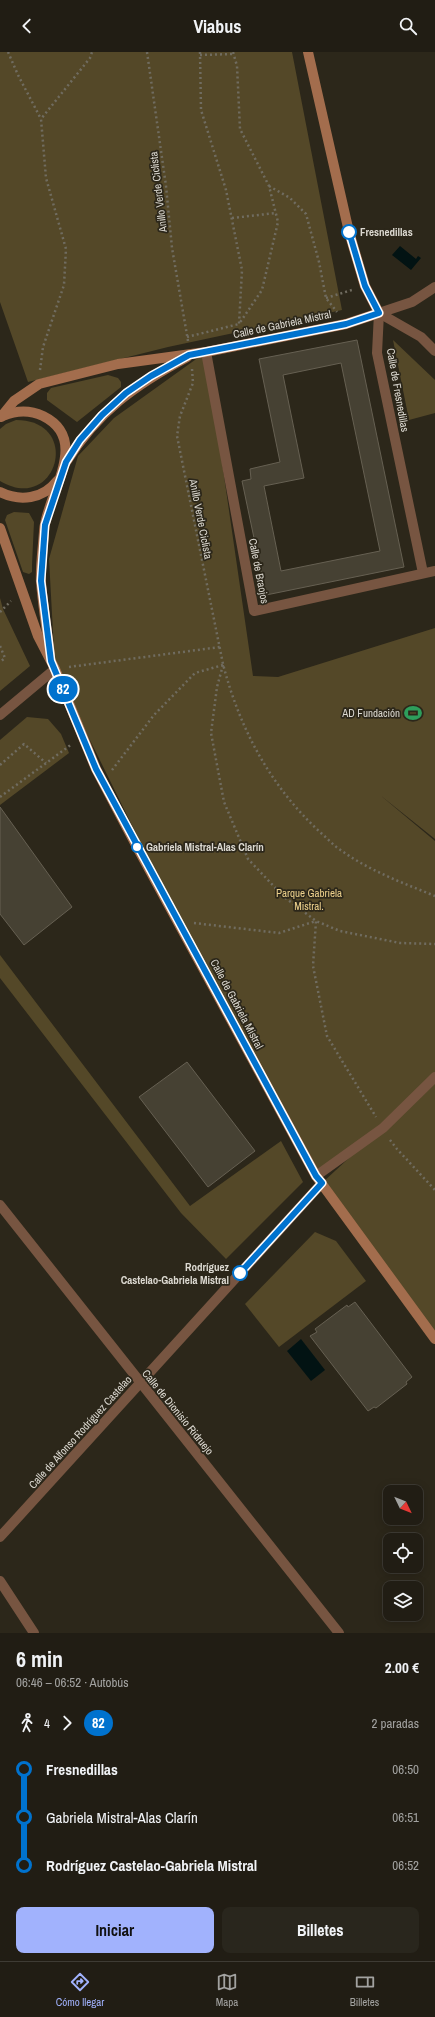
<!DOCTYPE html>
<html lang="es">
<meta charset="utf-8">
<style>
body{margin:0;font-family:"Archivo Narrow",sans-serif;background:#29261d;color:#f1f3f6;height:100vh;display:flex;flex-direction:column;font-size:15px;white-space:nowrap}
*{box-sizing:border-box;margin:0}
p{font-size:13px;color:#a2a2a0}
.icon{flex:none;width:22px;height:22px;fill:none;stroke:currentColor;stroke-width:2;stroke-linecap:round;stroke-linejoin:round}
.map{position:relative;height:1581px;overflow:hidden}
.details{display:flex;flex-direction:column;background:#211d14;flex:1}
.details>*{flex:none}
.badge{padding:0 8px;border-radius:13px;font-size:14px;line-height:26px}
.needle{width:26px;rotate:133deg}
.tools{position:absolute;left:383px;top:1433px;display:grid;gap:8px}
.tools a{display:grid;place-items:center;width:40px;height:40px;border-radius:8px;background:#211d14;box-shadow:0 2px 10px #0003,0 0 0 1px #3e3b34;font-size:20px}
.map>.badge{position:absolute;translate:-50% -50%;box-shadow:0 0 0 2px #fff}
.legs{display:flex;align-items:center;gap:6px;height:44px;padding:0 16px;font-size:13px}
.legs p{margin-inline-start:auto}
.overview{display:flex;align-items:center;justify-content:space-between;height:68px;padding:0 16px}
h1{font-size:22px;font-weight:700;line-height:30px}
.cta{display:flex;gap:8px;margin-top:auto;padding:8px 16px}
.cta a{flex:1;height:46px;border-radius:8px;background:#a1b2fd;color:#111;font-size:16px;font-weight:700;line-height:46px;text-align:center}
.cta a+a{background:#29261d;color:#f1f3f6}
ul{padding:0 16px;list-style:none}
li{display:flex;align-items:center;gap:14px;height:48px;font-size:15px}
li i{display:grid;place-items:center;width:6px;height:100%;margin:0 5px;background:currentColor}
li i::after{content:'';width:10px;height:10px;margin:-5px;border:3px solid;border-radius:50%;background:#211d14}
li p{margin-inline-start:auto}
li:first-child i{background:linear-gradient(#0000 50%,currentColor 0)}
li:last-child i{background:linear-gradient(currentColor 50%,#0000 0)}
header{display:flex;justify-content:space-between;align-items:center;height:52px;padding:0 16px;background:#211d14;font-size:18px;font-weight:700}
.tab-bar{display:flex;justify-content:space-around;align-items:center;height:56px;border-top:1px solid #3e3b34;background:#211d14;font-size:11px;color:#a2a2a0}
.tab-bar a{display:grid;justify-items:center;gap:2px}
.tab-bar .on{color:#a1b2fd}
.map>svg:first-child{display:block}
</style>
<header><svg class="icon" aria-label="back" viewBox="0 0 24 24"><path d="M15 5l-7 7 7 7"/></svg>Viabus<svg class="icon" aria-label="search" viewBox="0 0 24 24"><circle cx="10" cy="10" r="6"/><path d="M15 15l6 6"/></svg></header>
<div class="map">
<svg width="435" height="1581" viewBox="0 0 435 1581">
<rect width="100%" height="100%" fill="#2c271a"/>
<g fill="#544828">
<polygon points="0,0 292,0 342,258 168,295 28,330 0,250"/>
<polygon points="393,288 435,328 435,361 409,368"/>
<polygon points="206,300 253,624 278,625 435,576 435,787 380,743 435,789 435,1281 322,1131 376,1081 316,1124 186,883 55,617 49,507 78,404 114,366"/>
<polygon points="108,323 118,326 121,330 121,335 77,370 47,348 47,341 51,336"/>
<path d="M16 368C83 368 57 463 0 429V377L6 372Z"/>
<polygon points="14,460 29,461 34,470 32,513 32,520 29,522 23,520 5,468 7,463"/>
<polygon points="0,546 3,557 30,614 0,639"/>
<polygon points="27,665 48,667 61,682 69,701 0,753 0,688"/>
<polygon points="0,903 190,1154 281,1089 303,1130 226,1207 181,1161 0,926"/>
<polygon points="315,1180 336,1189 366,1229 279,1295 245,1252"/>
</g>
<g fill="#021313">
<polygon points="400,194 416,207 418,204 421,206 411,218 392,203"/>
<polygon points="301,1287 325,1318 311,1329 287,1299"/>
</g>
<g fill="#464133" stroke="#666052" fill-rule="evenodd">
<path d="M357 288 404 515 266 543 242 429 251 427 250 417 280 410 259 307ZM341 311 380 499 281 519 264 434 304 426 283 323Z"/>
<polygon points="0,755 72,855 24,893 0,862"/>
<polygon points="187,1010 255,1099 208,1135 139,1045"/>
<polygon points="355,1250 412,1325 406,1330 407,1332 376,1356 374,1355 368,1359 310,1284 317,1280 315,1277 347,1253 348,1255"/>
</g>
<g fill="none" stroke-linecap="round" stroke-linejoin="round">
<g stroke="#706c60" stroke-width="2.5" stroke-dasharray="2 3" stroke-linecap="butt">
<polyline points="8,0 18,23 41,67"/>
<polyline points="147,0 166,134 172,196 188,289"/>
<polyline points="200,0 201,58 226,138 242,218 239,272 262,238 278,170 269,134 240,77 237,14 233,0"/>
<polyline points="200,3 233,2"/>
<polyline points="269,134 290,146 306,162 319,210 326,246 337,260"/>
<polyline points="232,166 276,161"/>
<polyline points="326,246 352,238"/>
<polyline points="187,285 239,272"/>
<path d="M192 317 193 331 180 364 177 384 223 612C240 678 271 735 321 781 328 787 334 794 342 799 370 819 403 831 435 844"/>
<polyline points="40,318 43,295 64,233 66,197 46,126 41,67 90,6 92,0"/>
<polyline points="0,560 11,549"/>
<polyline points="0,594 5,606 0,610"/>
<polyline points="223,613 217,635 211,681 224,750 248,807 284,845 316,869 340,879 400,891 435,892"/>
<polyline points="69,615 220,595"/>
<polyline points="0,713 24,692 46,711"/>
<polyline points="112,718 154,663 195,621 223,613"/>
<polyline points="0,745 72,692"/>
<polyline points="194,871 279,881 316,869 313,914 327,984 376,1065"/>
<polyline points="390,1088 397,1097 435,1138"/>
</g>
<polyline stroke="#775541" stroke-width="10" points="316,1124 383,1076 435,1025"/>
<g stroke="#775541" stroke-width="10">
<polyline points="379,261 377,301 423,521"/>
<polyline points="379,261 421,285 435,299"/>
<polyline points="379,261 412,250 435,235"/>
<polyline points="206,300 254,559 435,519"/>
<polyline points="0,663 55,617"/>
<polyline points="0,1153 339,1581"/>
<polyline points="0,1485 322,1131"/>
<polyline points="0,1529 34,1581"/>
</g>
<g stroke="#a36d4d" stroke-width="10">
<path d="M3 364C17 358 30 358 43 364 92 388 46 443 44 479 43 496 40 514 41 530 43 555 47 579 50 603"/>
<polyline points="1,365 14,349 39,332 118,312 206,300 346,272 379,261 365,234 349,180 308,0"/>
<path d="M66 410C98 359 135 333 187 305"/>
<path d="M0 440C20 450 43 447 57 429"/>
<polyline points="0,476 38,584 55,617 96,717 137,795 316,1124 435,1287"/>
</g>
</g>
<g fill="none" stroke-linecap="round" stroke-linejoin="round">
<g stroke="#fff" stroke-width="9">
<polyline id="line-1" points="240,1221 322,1131 316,1124 96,717 51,609 41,529 45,473 66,410 80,388 102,363 126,341 151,324 189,303 346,272 379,261 365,234 349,180"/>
</g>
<use href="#line-1" stroke="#0072ce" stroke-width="6"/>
</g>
<defs>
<g id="stadium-bare" transform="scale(1.38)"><path d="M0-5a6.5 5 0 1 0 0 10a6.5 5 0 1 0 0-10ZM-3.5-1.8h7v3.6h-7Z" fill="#2e9e5b" stroke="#2c271a" stroke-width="2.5" paint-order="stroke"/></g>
</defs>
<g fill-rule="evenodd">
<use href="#stadium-bare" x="413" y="661"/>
</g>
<g fill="#fff" stroke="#0072ce" stroke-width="2">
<circle cx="349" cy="180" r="7"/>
<circle cx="137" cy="795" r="5"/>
<circle cx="240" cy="1221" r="7"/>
</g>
<g text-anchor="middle" stroke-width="3.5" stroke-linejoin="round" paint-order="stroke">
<g font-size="11" fill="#dcd9d1" stroke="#2c271a">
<text transform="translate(158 140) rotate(-97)" y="4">Anillo Verde Ciclista</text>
<text transform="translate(282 272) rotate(-12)" y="4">Calle de Gabriela Mistral</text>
<text transform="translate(398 338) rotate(80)" y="4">Calle de Fresnedillas</text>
<text transform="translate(201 467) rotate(79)" y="4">Anillo Verde Ciclista</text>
<text transform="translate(259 519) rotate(79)" y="4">Calle de Braojos</text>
<text transform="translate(237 952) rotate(62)" y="4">Calle de Gabriela Mistral</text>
<text transform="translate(178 1360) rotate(51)" y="4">Calle de Dionisio Ridruejo</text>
<text transform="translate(80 1380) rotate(-48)" y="4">Calle de Alfonso Rodríguez Castelao</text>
</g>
<g font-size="11" font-weight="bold" fill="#dcd9d1" stroke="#2c271a" text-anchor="start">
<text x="360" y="184">Fresnedillas</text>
<text x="146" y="799">Gabriela Mistral-Alas Clarín</text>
<text x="229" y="1219" text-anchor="end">Rodríguez<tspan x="229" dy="13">Castelao-Gabriela Mistral</tspan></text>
</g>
<g font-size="11" fill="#dcd9d1" stroke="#2c271a" text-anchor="end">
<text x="400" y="665">AD Fundación</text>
</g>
<g font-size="11" fill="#ecd08c" stroke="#2c271a">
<text x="309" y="845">Parque Gabriela<tspan x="309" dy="13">Mistral.</tspan></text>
</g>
</g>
</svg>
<div class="tools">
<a><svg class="needle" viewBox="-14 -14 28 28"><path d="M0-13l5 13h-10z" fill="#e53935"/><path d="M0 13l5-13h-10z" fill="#a2a2a0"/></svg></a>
<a><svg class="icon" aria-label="locate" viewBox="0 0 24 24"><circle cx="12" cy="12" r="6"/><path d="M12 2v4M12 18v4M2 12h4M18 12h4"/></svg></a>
<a><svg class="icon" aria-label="layers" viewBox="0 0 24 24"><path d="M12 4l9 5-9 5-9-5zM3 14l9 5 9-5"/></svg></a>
</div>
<b class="badge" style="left:63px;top:637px;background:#0072ce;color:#fff">82</b>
</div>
<section class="details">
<div class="overview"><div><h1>6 min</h1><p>06:46 – 06:52 · Autobús</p></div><b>2.00 €</b></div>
<div class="legs"><svg class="icon" aria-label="walk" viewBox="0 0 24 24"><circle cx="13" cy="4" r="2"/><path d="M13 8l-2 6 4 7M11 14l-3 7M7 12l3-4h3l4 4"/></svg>4<svg class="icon" aria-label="forward" viewBox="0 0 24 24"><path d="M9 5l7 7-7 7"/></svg><b class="badge" style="background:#0072ce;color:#fff">82</b><p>2 paradas</p></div>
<ul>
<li><i style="color:#0072ce"></i><b>Fresnedillas</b><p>06:50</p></li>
<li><i style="color:#0072ce"></i><span>Gabriela Mistral-Alas Clarín</span><p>06:51</p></li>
<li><i style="color:#0072ce"></i><b>Rodríguez Castelao-Gabriela Mistral</b><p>06:52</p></li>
</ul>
<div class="cta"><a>Iniciar</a><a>Billetes</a></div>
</section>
<nav class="tab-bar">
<a class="on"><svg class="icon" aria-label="directions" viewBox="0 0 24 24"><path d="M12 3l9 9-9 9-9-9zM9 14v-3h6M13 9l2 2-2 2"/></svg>Cómo llegar</a>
<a><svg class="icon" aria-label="map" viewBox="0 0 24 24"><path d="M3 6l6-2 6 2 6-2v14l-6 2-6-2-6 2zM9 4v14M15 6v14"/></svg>Mapa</a>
<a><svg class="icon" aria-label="tickets" viewBox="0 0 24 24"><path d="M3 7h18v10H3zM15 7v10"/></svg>Billetes</a>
</nav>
